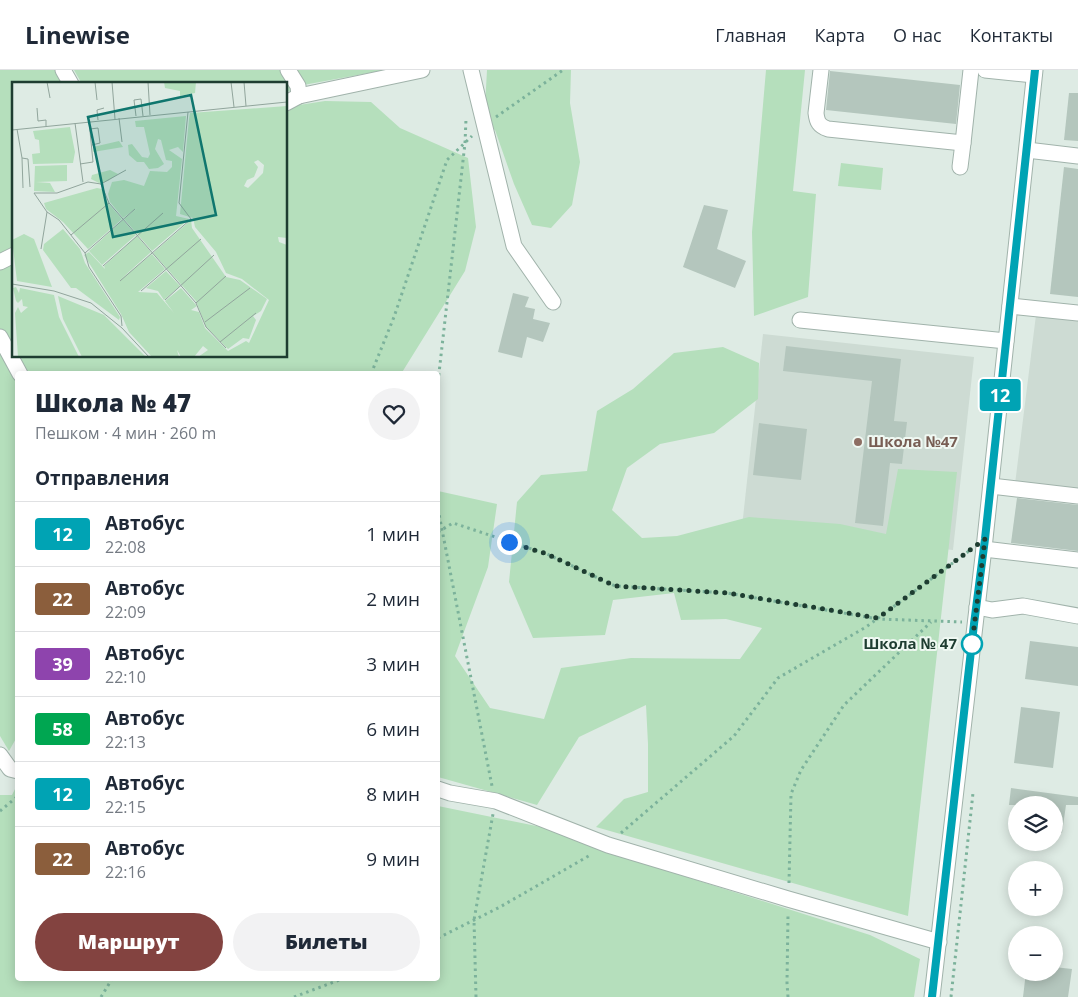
<!DOCTYPE html>
<html lang="ru">
<meta charset="utf-8">
<style>
body{margin:0;font-family:"Open Sans",sans-serif;background:#f2f2f3;color:#1f2937;height:100vh;display:flex;flex-direction:column;font-size:19px;white-space:nowrap}
*{box-sizing:border-box;margin:0}
p{font-size:16px;color:#747a83}
.icon{flex:none;width:28px;height:28px;fill:none;stroke:currentColor;stroke-width:2;stroke-linecap:round;stroke-linejoin:round}
.map{position:relative;flex:1;overflow:hidden}
.panel{position:absolute;left:15px;top:301px;width:425px;height:610px;display:flex;flex-direction:column;background:#fff;border-radius:5px;box-shadow:0 2px 12px #0003}
.panel>*{flex:none}
.badge{padding:0 10px;border-radius:4px;font-size:18px;line-height:32px}
.tools{position:absolute;left:1008px;top:726px;display:grid;gap:10px}
.tools a{display:grid;place-items:center;width:55px;height:55px;border-radius:50%;background:#fff;box-shadow:0 2px 12px #0003;font-size:25px}
.you{position:absolute;width:25px;height:25px;margin:-12px;border:4px solid #fff;border-radius:50%;background:#1a73e8;box-shadow:0 0 0 8px #1a73e833}
.map>.badge{position:absolute;translate:-50% -50%;box-shadow:0 0 0 2px #fff}
h2{padding:0 20px;font-size:19px;line-height:45px}
.round{display:grid;place-items:center;flex:none;width:52px;height:52px;border-radius:26px;background:#f2f2f3}
.overview{display:flex;align-items:center;justify-content:space-between;height:85px;padding:0 20px}
h1{font-size:24px;font-weight:800;line-height:38px}
.action{display:flex;gap:10px;margin-top:auto;padding:10px 20px}
.action a{flex:1;height:58px;border-radius:30px;background:#834340;color:#fff;font-size:20px;font-weight:800;line-height:58px;text-align:center}
.action a+a{background:#f2f2f3;color:#1f2937}
ul{padding:0;list-style:none}
li{display:flex;align-items:center;gap:15px;height:65px;padding:0 20px;border-top:1px solid #e0e1e3}
li div{flex:1}
li b{display:block;font-size:19px}
li em{font-style:normal}
li .badge{min-width:55px;font-weight:700;text-align:center}
header{display:flex;align-items:center;gap:30px;box-sizing:border-box;height:70px;padding:0 25px;background:#fff;border-bottom:1px solid #e0e1e3}
header strong{font-size:24px}
nav{display:flex;gap:28px;margin-inline-start:auto;font-size:18px}
.map>svg:first-child{display:block}
</style>
<header>
<strong>Linewise</strong>
<nav><a>Главная</a><a>Карта</a><a>О нас</a><a>Контакты</a></nav>
</header>
<div class="map">
<svg width="1078" height="927" viewBox="0 0 1078 927">
<rect width="100%" height="100%" fill="#deebe4"/>
<g fill="#cddbd3">
<polygon points="1036,245 1078,251 1078,422 1015,414"/>
<polygon points="763,264 974,287 953,480 742,457"/>
</g>
<g fill="#b5dfbc">
<polygon points="0,0 56,0 64,14 14,14 14,176 0,184"/>
<polygon points="74,0 385,0 298,16 286,23 286,14 82,14"/>
<polygon points="487,0 571,0 570,33 580,92 572,135 551,158 532,155 514,114 495,60 484,55"/>
<polygon points="766,0 805,0 793,121 816,124 808,227 754,246 752,162"/>
<polygon points="325,31 371,32 400,58 468,88 476,157 465,201 401,304 24,304 15,286 286,286 286,42 299,35"/>
<polygon points="841,93 883,98 881,120 838,116"/>
<polygon points="14,190 14,285 0,260 0,197"/>
<polygon points="723,277 759,293 758,329 714,363 660,374 627,398 612,440 642,468 677,466 749,447 840,454 886,464 898,399 957,402 908,846 596,757 624,729 648,722 648,674 646,635 579,667 537,735 438,707 438,421 497,434 488,497 455,586 490,638 544,649 561,598 631,588 740,589 762,558 726,549 681,550 674,523 613,530 605,565 533,568 509,512 517,432 541,405 587,401 597,341 633,319 674,283"/>
<polygon points="0,282 18,315 18,665 9,681 0,666"/>
<polygon points="17,715 18,909 438,909 438,736 561,761 633,790 870,865 920,889 914,927 0,927 0,725 12,725"/>
</g>
<g fill="#b4c6bd">
<polygon points="830,1 960,15 956,54 826,40"/>
<polygon points="1069,23 1078,23 1078,71 1064,70"/>
<polygon points="1064,97 1078,99 1078,227 1050,224"/>
<polygon points="704,135 728,140 717,179 746,191 735,218 683,197"/>
<polygon points="513,223 529,227 525,237 535,239 533,249 550,253 543,272 527,267 522,288 498,282"/>
<polygon points="786,276 901,289 894,351 907,352 902,394 890,393 883,456 855,453 872,311 783,301"/>
<polygon points="759,353 807,359 801,410 753,405"/>
<polygon points="1017,428 1078,435 1078,481 1011,473"/>
<polygon points="1030,571 1078,577 1078,616 1025,609"/>
<polygon points="1021,637 1060,642 1053,698 1014,693"/>
<polygon points="1011,718 1078,727 1078,735 1066,735 1062,763 1054,763 1054,735 1009,735"/>
<polygon points="1054,897 1072,899 1068,927 1023,927 1026,902 1054,902"/>
</g>
<g fill="none" stroke-linecap="round" stroke-linejoin="round">
<g stroke="#a1b3ab" stroke-width="17">
<g id="minor">
<polyline points="63,0 71,14"/>
<polyline points="288,0 298,16 299,26"/>
<polyline points="471,0 514,176 553,232"/>
<path d="M821 0 816 43C817 52 819 56 828 59L963 73 971 0"/>
<polyline points="985,0 1034,5"/>
<polyline points="286,33 299,26 422,0"/>
<polyline points="1027,80 1078,86"/>
<polyline points="960,97 963,73"/>
<polyline points="0,192 14,185"/>
<polyline points="1010,236 1078,243"/>
<polyline points="800,250 1006,271"/>
<polyline points="0,267 20,304"/>
<polyline points="991,416 1078,426"/>
<polyline points="984,479 1078,490"/>
<polyline points="977,537 992,540 1023,536 1078,546"/>
<polyline points="0,685 10,699 18,701"/>
<polyline points="438,719 450,723 496,731 608,775 788,829 939,872"/>
<polyline points="932,927 985,469 1035,0"/>
</g>
</g>
<g stroke="#7cb29b" stroke-width="3" stroke-dasharray="2.5 4" stroke-linecap="butt">
<polyline points="496,47 563,0"/>
<polyline points="371,304 394,247 447,90 472,66"/>
<polyline points="438,312 465,73 466,49"/>
<polyline points="438,439 492,716"/>
<polyline points="438,462 453,453 547,484 615,516 727,523 878,549 962,552"/>
<polyline points="0,741 18,726"/>
<polyline points="621,763 734,666 778,608 866,557 969,481"/>
<polyline points="789,813 791,724 801,700 844,635 931,552"/>
<polyline points="438,868 500,837 592,784"/>
<polyline points="101,927 112,909"/>
<polyline points="294,927 342,909"/>
<polyline points="476,927 474,850 493,744"/>
<polyline points="788,927 787,913 788,845"/>
<polyline points="951,927 973,723"/>
</g>
<use href="#minor" stroke="#fff" stroke-width="15"/>
</g>
<g fill="none" stroke-linecap="round" stroke-linejoin="round">
<g stroke="#fff" stroke-width="11">
<polyline id="line" points="932,927 974,554 985,469 1035,0"/>
</g>
<use href="#line" stroke="#00a3b4" stroke-width="8"/>
<polyline stroke="#1e3d31" stroke-width="5" stroke-dasharray="0 9" points="509,472 547,484 615,516 727,523 878,548 985,469 972,574"/>
</g>
<circle fill="#8d6e63" stroke="#eff8f2" stroke-width="2" cx="858" cy="372" r="5"/>
<circle fill="#fff" stroke="#00a3b4" stroke-width="2.5" cx="972" cy="574" r="10"/>
<g text-anchor="middle" stroke-width="4" stroke-linejoin="round" paint-order="stroke">
<g font-size="15" font-weight="bold" fill="#785e54" stroke="#eff8f2" text-anchor="start">
<text x="868" y="377">Школа №47</text>
</g>
<g font-size="15" font-weight="bold" fill="#1e3d31" stroke="#eff8f2" text-anchor="end">
<text x="957" y="579">Школа № 47</text>
</g>
</g>
<g transform="translate(12 12)">
<rect width="275" height="275" fill="#deebe4"/>
<path d="M152 0H184L183 11 168 14V9L153 6ZM275 24V156L266 155 267 160 275 163V275H186L196 268 191 264 182 275H169L165 268 167 275H140L117 250 109 232 72 173 77 170 93 187 92 184 125 154 139 170 108 198 140 172 153 187 126 210 145 211 162 231 153 219 169 206 185 224 179 228 187 230 193 246 216 269 234 259 237 261 257 218 230 197 214 191 204 170 183 145 181 136 168 132 177 37 178 31ZM246 78 252 83 251 91 236 106 232 104 235 98 242 95 246 85 242 80ZM174 34 171 70 166 65 157 68 170 77 164 134 177 137 140 169 112 137 125 126 111 136 98 120 96 112 100 100 112 98 132 104 138 89 155 90 160 85V79L154 78 149 58 146 57 143 67 152 82 146 86 137 87 132 80H125L117 73 116 63 120 62 130 75 136 76 138 72 132 45H124L123 39ZM58 45 63 70 61 81 21 82 20 72 28 71 27 58 23 57 21 49ZM107 59 111 65 81 70V65ZM55 83V99L24 100 38 101 43 110 22 109 23 84ZM98 88 106 92 96 99 87 101 79 97 80 93ZM85 106 90 107 96 121 110 137 76 167 51 140 34 127 32 121ZM111 138 124 153 90 183 77 169ZM179 138 180 146 214 195 228 198 255 217 249 229 241 234 244 238 237 257 231 256 216 267 194 245 184 219 141 171ZM51 147 68 167 73 181 108 235 107 238 64 206H59L31 168 32 162ZM12 152 22 157 40 205 5 199 0 158ZM154 189 168 204 152 218 146 209 134 206ZM4 205 7 211 8 206 42 213 47 235 67 275H6L3 231 6 225 9 231 16 225 11 224 10 217 6 221 4 219 1 206ZM46 214 92 233 134 275H70L51 237Z" fill="#b5dfbc" fill-rule="evenodd"/>
<path fill="none" stroke="#91a59c" stroke-width="1" d="M35 0 38 16M83 0 85 18M100 0 103 37M136 0 138 33M219 0 222 25M232 0 234 24M25 26 26 39 34 38V44M124 34 122 18 129 17 131 34M107 36 110 60M86 38 85 28 92 26M63 41 71 100M5 47 10 76 16 77 18 105M78 47 86 46 88 61 80 63M0 48 275 20M10 76 11 106M68 82 81 80 77 39M89 102 114 88M22 111H45L76 100 89 102 97 121 184 221 194 245 214 266M22 111 35 130 29 167M35 130 47 138 73 171 77 185 109 234 110 244M59 153 97 121M73 171 123 127M91 184 151 131M108 199 179 137 167 121 176 30M0 202 42 209 79 221 110 246 137 275M129 209 189 157M153 218 202 173M184 221 214 194M193 240 238 206M208 260 244 231"/>
<path fill="#0f766e" fill-opacity="0.15" stroke="#0f766e" stroke-width="2.5" d="M179 13 204 133 101 155 76 35Z"/>
<rect width="275" height="275" fill="none" stroke="#1e3d31" stroke-width="2.5"/>
</g>
</svg>
<div class="tools">
<a><svg class="icon" aria-label="layers" viewBox="0 0 24 24"><path d="M12 4l9 5-9 5-9-5zM3 14l9 5 9-5"/></svg></a>
<a>+</a>
<a>−</a>
</div>
<div class="you" style="left:509px;top:472px"></div>
<b class="badge" style="left:1000px;top:325px;background:#00a3b4;color:#fff">12</b>
<section class="panel">
<div class="overview"><div><h1>Школа № 47</h1><p>Пешком · 4 мин · 260 m</p></div><a class="round"><svg class="icon" aria-label="heart" viewBox="0 0 24 24"><path d="M12 20l-8-8c-3-5 5-10 8-4 3-6 11-1 8 4z"/></svg></a></div>
<h2>Отправления</h2>
<ul>
<li><span class="badge" style="background:#00a3b4;color:#fff">12</span><div><b>Автобус</b><p>22:08</p></div><em>1 мин</em></li>
<li><span class="badge" style="background:#8b5e3c;color:#fff">22</span><div><b>Автобус</b><p>22:09</p></div><em>2 мин</em></li>
<li><span class="badge" style="background:#8e44ad;color:#fff">39</span><div><b>Автобус</b><p>22:10</p></div><em>3 мин</em></li>
<li><span class="badge" style="background:#00a651;color:#fff">58</span><div><b>Автобус</b><p>22:13</p></div><em>6 мин</em></li>
<li><span class="badge" style="background:#00a3b4;color:#fff">12</span><div><b>Автобус</b><p>22:15</p></div><em>8 мин</em></li>
<li><span class="badge" style="background:#8b5e3c;color:#fff">22</span><div><b>Автобус</b><p>22:16</p></div><em>9 мин</em></li>
</ul>
<div class="action"><a>Маршрут</a><a>Билеты</a></div>
</section>
</div>
